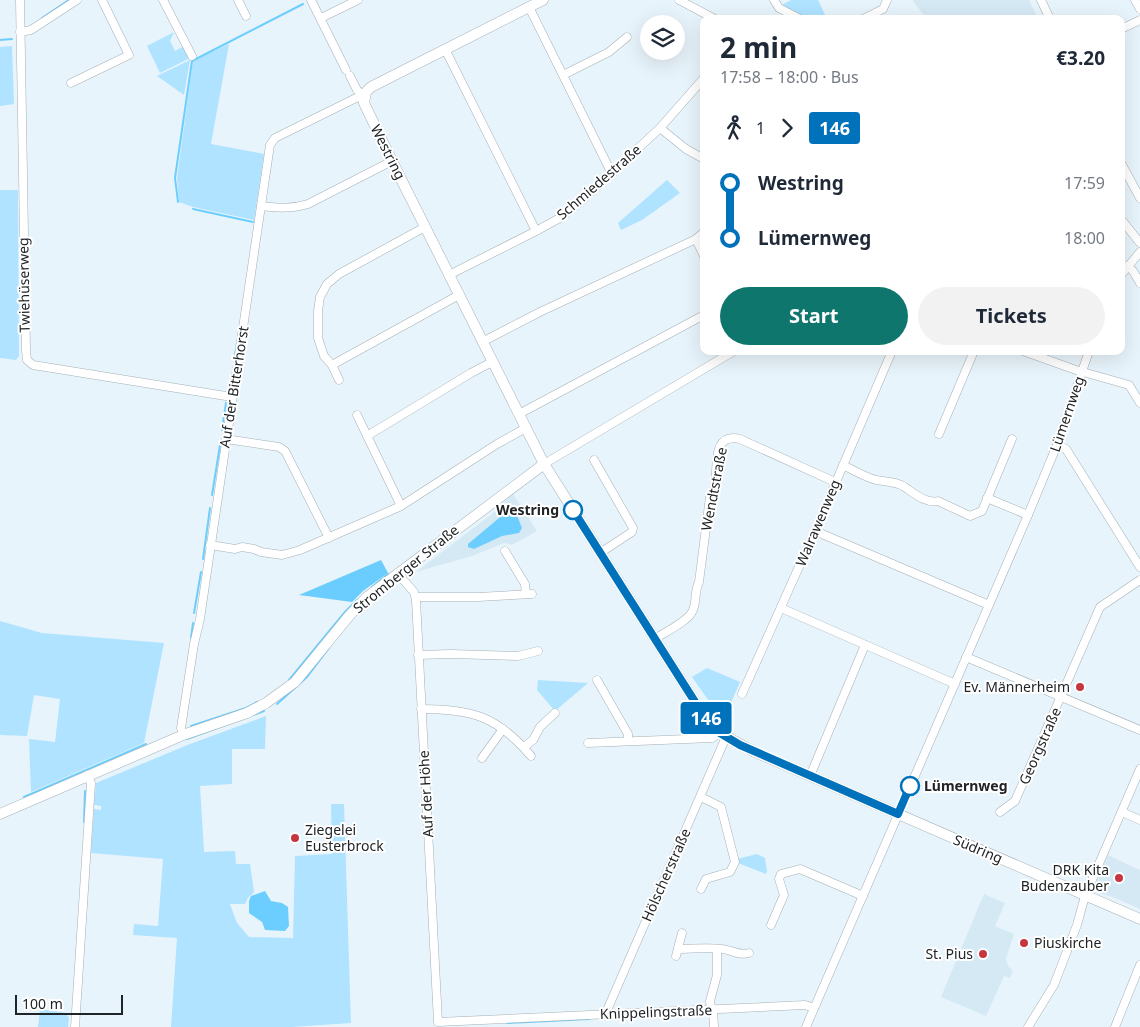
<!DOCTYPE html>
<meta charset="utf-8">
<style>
body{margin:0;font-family:"Noto Sans",sans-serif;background:#f2f2f3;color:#1f2937;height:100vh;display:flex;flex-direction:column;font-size:19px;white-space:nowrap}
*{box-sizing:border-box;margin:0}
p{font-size:16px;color:#747a83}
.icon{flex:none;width:28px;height:28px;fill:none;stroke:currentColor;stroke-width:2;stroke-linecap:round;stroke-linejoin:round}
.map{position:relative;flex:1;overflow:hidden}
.details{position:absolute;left:700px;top:15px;width:425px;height:340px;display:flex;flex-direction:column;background:#fff;border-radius:10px;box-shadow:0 5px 20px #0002}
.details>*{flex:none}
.badge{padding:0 10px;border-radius:4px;font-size:18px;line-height:32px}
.tools{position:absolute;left:640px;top:15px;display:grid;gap:10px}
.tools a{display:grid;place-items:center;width:45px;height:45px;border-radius:50%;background:#fff;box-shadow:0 5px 20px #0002;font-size:25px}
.scale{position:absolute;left:15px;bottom:12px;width:108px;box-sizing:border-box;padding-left:5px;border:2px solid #202427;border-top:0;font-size:14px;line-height:18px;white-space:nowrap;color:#202427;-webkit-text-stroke:4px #fff;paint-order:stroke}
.map>.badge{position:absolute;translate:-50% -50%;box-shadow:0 0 0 2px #fff}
.legs{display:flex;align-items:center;gap:8px;height:55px;padding:0 20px;font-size:16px}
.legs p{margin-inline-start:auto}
.headline{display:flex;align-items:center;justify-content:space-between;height:85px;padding:0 20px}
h1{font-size:28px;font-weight:700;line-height:38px}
.button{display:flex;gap:10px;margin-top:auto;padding:10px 20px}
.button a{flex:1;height:58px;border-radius:30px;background:#0f766e;color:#fff;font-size:20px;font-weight:700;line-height:58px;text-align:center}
.button a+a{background:#f2f2f3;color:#1f2937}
ul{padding:0 20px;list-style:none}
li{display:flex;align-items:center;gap:18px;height:55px;font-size:19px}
li i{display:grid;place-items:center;width:8px;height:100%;margin:0 6px;background:currentColor}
li i::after{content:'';width:12px;height:12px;margin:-6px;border:4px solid;border-radius:50%;background:#fff}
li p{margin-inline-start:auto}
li:first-child i{background:linear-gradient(#0000 50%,currentColor 0)}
li:last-child i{background:linear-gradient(currentColor 50%,#0000 0)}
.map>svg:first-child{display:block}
</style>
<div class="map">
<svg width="1140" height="1027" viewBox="0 0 1140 1027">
<rect width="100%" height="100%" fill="#e8f4fb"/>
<g fill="#d5e9f4">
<polygon points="912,0 1029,0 1038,19 927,19"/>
<polygon points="513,494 537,531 512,545 504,543 472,556 416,572 493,513"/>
<polygon points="1108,855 1140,870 1140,909 1115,898 1097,892 1095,887"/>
<polygon points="984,894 1005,903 995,926 1014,934 1006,959 1008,966 1013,971 1010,978 1004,976 986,1016 941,997"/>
</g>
<g fill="#afe3ff">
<polygon points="791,0 818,0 827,19 808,19 782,5"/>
<polygon points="174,32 170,41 175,51 184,46 190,58 160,73 147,46"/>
<polygon points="229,44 211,144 264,154 254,220 193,207 179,202 177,178 193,61"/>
<polygon points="12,46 14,104 0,106 0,47"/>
<polygon points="190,60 184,95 157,76"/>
<polygon points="667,180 680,193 642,220 621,230 618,223"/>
<polygon points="0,190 18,190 19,356 16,360 0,358"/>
<polygon points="0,621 42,633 164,643 144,743 31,792 29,739 55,742 60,699 34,695 27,736 0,735"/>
<polygon points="707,668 740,682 723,721 692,677"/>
<polygon points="538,680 588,683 555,711 537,690"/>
<polygon points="266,716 265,749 232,749 232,784 200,786 204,852 235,851 236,864 250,864 254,892 248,898 245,904 230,904 237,923 249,937 293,938 295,856 332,854 331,804 344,804 351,1023 292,1027 171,1027 177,938 133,935 134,924 158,926 163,859 91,853 94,809 101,810 101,806 94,805 96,783 190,744"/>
<polygon points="757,854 765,858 767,871 766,874 738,863 737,859"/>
<polygon points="40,1009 66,1013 69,1018 68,1027 38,1027"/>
</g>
<polygon fill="#6acdfd" points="381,560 388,573 363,591 352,602 299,595"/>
<g fill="#6cceff">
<polygon points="510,512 516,513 522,528 519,533 502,536 474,549 468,547 468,544 505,513"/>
<polygon points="265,891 271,901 282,903 288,907 289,926 285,931 265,930 262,922 249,913 249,901 251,896"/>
</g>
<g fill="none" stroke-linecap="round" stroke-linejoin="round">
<g stroke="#6cceff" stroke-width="2">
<polyline points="42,18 69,0"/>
<polyline points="0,40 12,39"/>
<polyline points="178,202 175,178 192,61 303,4"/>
<polyline points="193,209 253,222"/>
<polyline points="235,355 239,332"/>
<polyline points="230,387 232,374"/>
<polyline points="222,430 226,403"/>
<polyline points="212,495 220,445"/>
<polyline points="203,559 210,508"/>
<polyline points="372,587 388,574"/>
<polyline points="194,613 201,572"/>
<polyline points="191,638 193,623"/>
<polyline points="289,680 345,612 357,600"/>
<polyline points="277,704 307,677 329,648"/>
<polyline points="191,726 246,708 257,702"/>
<polyline points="187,739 264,711"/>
<polyline points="24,797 146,744"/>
<polyline points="84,822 85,791"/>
<polyline points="507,1023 589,1019"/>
</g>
<g stroke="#a4b0b6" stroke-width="9">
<g id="minor">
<polyline points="20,0 26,351 27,360 33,365 232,397"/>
<polyline points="163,0 192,56"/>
<polyline points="238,0 246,16"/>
<polyline points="311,0 346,70"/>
<polyline points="679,0 715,19"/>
<polyline points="774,0 779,8 800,19"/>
<polyline points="1041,0 1050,19"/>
<polyline points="1135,0 1140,9"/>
<polyline points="529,7 609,168 613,173"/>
<polyline points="321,18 358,0"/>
<polyline points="863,19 883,9 887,0"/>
<polyline points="1121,29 1140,20"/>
<polyline points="20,32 31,30 77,0"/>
<polyline points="445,49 536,231"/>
<polyline points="563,75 609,52 627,37"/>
<polyline points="350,76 357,90 365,97"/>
<polyline points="71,83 129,55 102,0"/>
<polyline points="660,128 686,149 704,159"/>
<polyline points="1121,163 1140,198"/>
<path d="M261 206C278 208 292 209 308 204L392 161"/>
<polyline points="1121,219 1140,243"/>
<polyline points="696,239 704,256"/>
<polyline points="1127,266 1133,271 1140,283"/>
<polyline points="449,275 536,231 558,219 579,203 660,128 704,78"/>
<polyline points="1121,275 1140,252"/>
<polyline points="482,342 540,312 696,239 704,232"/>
<polyline points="1023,351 1076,370 1129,385 1140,403"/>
<polyline points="332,365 459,295"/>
<polyline points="339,380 332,365 324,356 318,338 318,311 320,297 327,284 339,274 425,227"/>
<polyline points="519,414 704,315"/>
<polyline points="357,415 401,506"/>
<polyline points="939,434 974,351"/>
<polyline points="367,436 471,373 492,362"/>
<polyline points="226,439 279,447 285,451 329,538"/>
<polyline points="1057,445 1066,449 1140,567"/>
<polyline points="594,460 633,528 632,532 600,553"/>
<polyline points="544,464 734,351"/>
<path d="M843 465C853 470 865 477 876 480 886 482 898 481 906 488 915 494 927 504 938 501L970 516 982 511 1012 439"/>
<polyline points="987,498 1028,515"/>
<polyline points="815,531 989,605"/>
<polyline points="210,545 235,549 242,547 254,549 261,552 282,555 300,550 401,506 497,444 526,428"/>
<polyline points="505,551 525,584 526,594"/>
<polyline points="397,573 414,592 416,600 438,1022 805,1005 814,1008"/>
<polyline points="416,597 478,597 532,594"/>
<polyline points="781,608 955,684"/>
<path d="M655 639C665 632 689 621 693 610 697 600 694 592 699 582L710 497C712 493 714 490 715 486 718 468 711 432 740 439L835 482"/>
<polyline points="418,655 451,654 518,656 538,651"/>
<polyline points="966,657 1140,730"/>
<polyline points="597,680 628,734 628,741"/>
<polyline points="742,694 815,531 892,351"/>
<path d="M421 709C472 709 497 716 531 756"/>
<polyline points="183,735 181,728 194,644 200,619 270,145 275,138 356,98 365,97"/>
<polyline points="588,743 712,738 720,733"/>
<polyline points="524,747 533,740 540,727 555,713"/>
<polyline points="482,758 503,729"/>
<polyline points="810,776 865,645"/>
<polyline points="701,797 721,807 735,862 730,872 706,879 701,889"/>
<polyline points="1000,812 1015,801 1100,607 1140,580"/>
<polyline points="1122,812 1140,820"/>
<polyline points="771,925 784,895 779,879 781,874 800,869 863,896"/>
<path d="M678 949C692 949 708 947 722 949 733 950 738 956 749 953"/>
<polyline points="676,956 682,933"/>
<polyline points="711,1009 710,1001 717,975 717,949"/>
<polyline points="713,1009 714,1027"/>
<polyline points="607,1014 608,1008 726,737"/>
<polyline points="75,1027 91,783 87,775"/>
<polyline points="806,1027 1028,515 1057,445 1089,351"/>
<polyline points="1028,1027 1054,985 1077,925 1085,896 1140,769"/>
<polyline points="1115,1027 1140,965"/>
</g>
</g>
<g stroke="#a4b0b6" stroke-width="11">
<g id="major">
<path d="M543 0 371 87 366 92 364 103 392 161 544 464 704 716C718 733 735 742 755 752L1140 919"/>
<polyline points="0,814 183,735 247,713 266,703 295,682 349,616 367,597 544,464"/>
</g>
</g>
<use href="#minor" stroke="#fff" stroke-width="8"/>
<use href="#major" stroke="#fff" stroke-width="10"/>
</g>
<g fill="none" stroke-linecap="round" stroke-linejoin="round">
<g stroke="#fff" stroke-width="11">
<polyline id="line-1" points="573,510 704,716 720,733 740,745 898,814 910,786"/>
</g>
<use href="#line-1" stroke="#0072bc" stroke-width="8"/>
</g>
<g fill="#fff" stroke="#0072bc" stroke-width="2.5">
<circle cx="573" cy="510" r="9"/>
<circle cx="910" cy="786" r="9"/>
</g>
<g fill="#c63640" stroke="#fff" stroke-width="2">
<circle cx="1080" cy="687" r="5"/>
<circle cx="295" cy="838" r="5"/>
<circle cx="1119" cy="878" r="5"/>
<circle cx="1024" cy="943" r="5"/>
<circle cx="983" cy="954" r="5"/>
</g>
<g text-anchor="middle" stroke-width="4" stroke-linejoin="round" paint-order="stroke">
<g font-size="14" fill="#202427" stroke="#fff">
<text transform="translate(388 152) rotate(63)" y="5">Westring</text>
<text transform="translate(599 182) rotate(-41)" y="5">Schmiedestraße</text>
<text transform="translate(24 285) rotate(-91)" y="5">Twiehüserweg</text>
<text transform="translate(234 387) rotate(-81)" y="5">Auf der Bitterhorst</text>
<text transform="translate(1067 414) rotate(-71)" y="5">Lümernweg</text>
<text transform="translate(714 489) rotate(-79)" y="5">Wendtstraße</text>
<text transform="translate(818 523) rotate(-67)" y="5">Walrawenweg</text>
<text transform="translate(406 569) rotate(-39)" y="5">Stromberger Straße</text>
<text transform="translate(1040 746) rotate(-66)" y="5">Georgstraße</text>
<text transform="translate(426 794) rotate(-93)" y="5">Auf der Höhe</text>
<text transform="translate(978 849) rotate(23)" y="5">Südring</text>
<text transform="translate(666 875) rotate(-66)" y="5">Hölscherstraße</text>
<text transform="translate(656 1012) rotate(-2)" y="5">Knippelingstraße</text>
</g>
<g font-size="14" font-weight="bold" fill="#202427" stroke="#fff" text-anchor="end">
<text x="559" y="515">Westring</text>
<text x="924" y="791" text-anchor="start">Lümernweg</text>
</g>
<g font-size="14" fill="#202427" stroke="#fff" text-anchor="end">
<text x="1070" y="692">Ev. Männerheim</text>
<text x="305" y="835" text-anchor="start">Ziegelei<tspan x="305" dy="16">Eusterbrock</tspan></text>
<text x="1109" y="875">DRK Kita<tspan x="1109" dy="16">Budenzauber</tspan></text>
<text x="1034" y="948" text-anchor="start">Piuskirche</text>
<text x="973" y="959">St. Pius</text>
</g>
</g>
</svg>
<div class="tools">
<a><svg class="icon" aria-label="layers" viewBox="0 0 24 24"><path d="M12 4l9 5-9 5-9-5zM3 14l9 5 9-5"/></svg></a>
</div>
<div class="scale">100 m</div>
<b class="badge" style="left:706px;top:718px;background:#0072bc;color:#fff">146</b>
<section class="details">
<div class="headline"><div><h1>2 min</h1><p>17:58 – 18:00 · Bus</p></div><b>€3.20</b></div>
<div class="legs"><svg class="icon" aria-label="walk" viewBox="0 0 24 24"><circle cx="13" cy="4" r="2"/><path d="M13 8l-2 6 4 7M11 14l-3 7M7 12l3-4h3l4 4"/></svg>1<svg class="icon" aria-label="forward" viewBox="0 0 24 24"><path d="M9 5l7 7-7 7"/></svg><b class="badge" style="background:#0072bc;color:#fff">146</b></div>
<ul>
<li><i style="color:#0072bc"></i><b>Westring</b><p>17:59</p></li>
<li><i style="color:#0072bc"></i><b>Lümernweg</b><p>18:00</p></li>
</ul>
<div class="button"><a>Start</a><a>Tickets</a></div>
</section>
</div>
